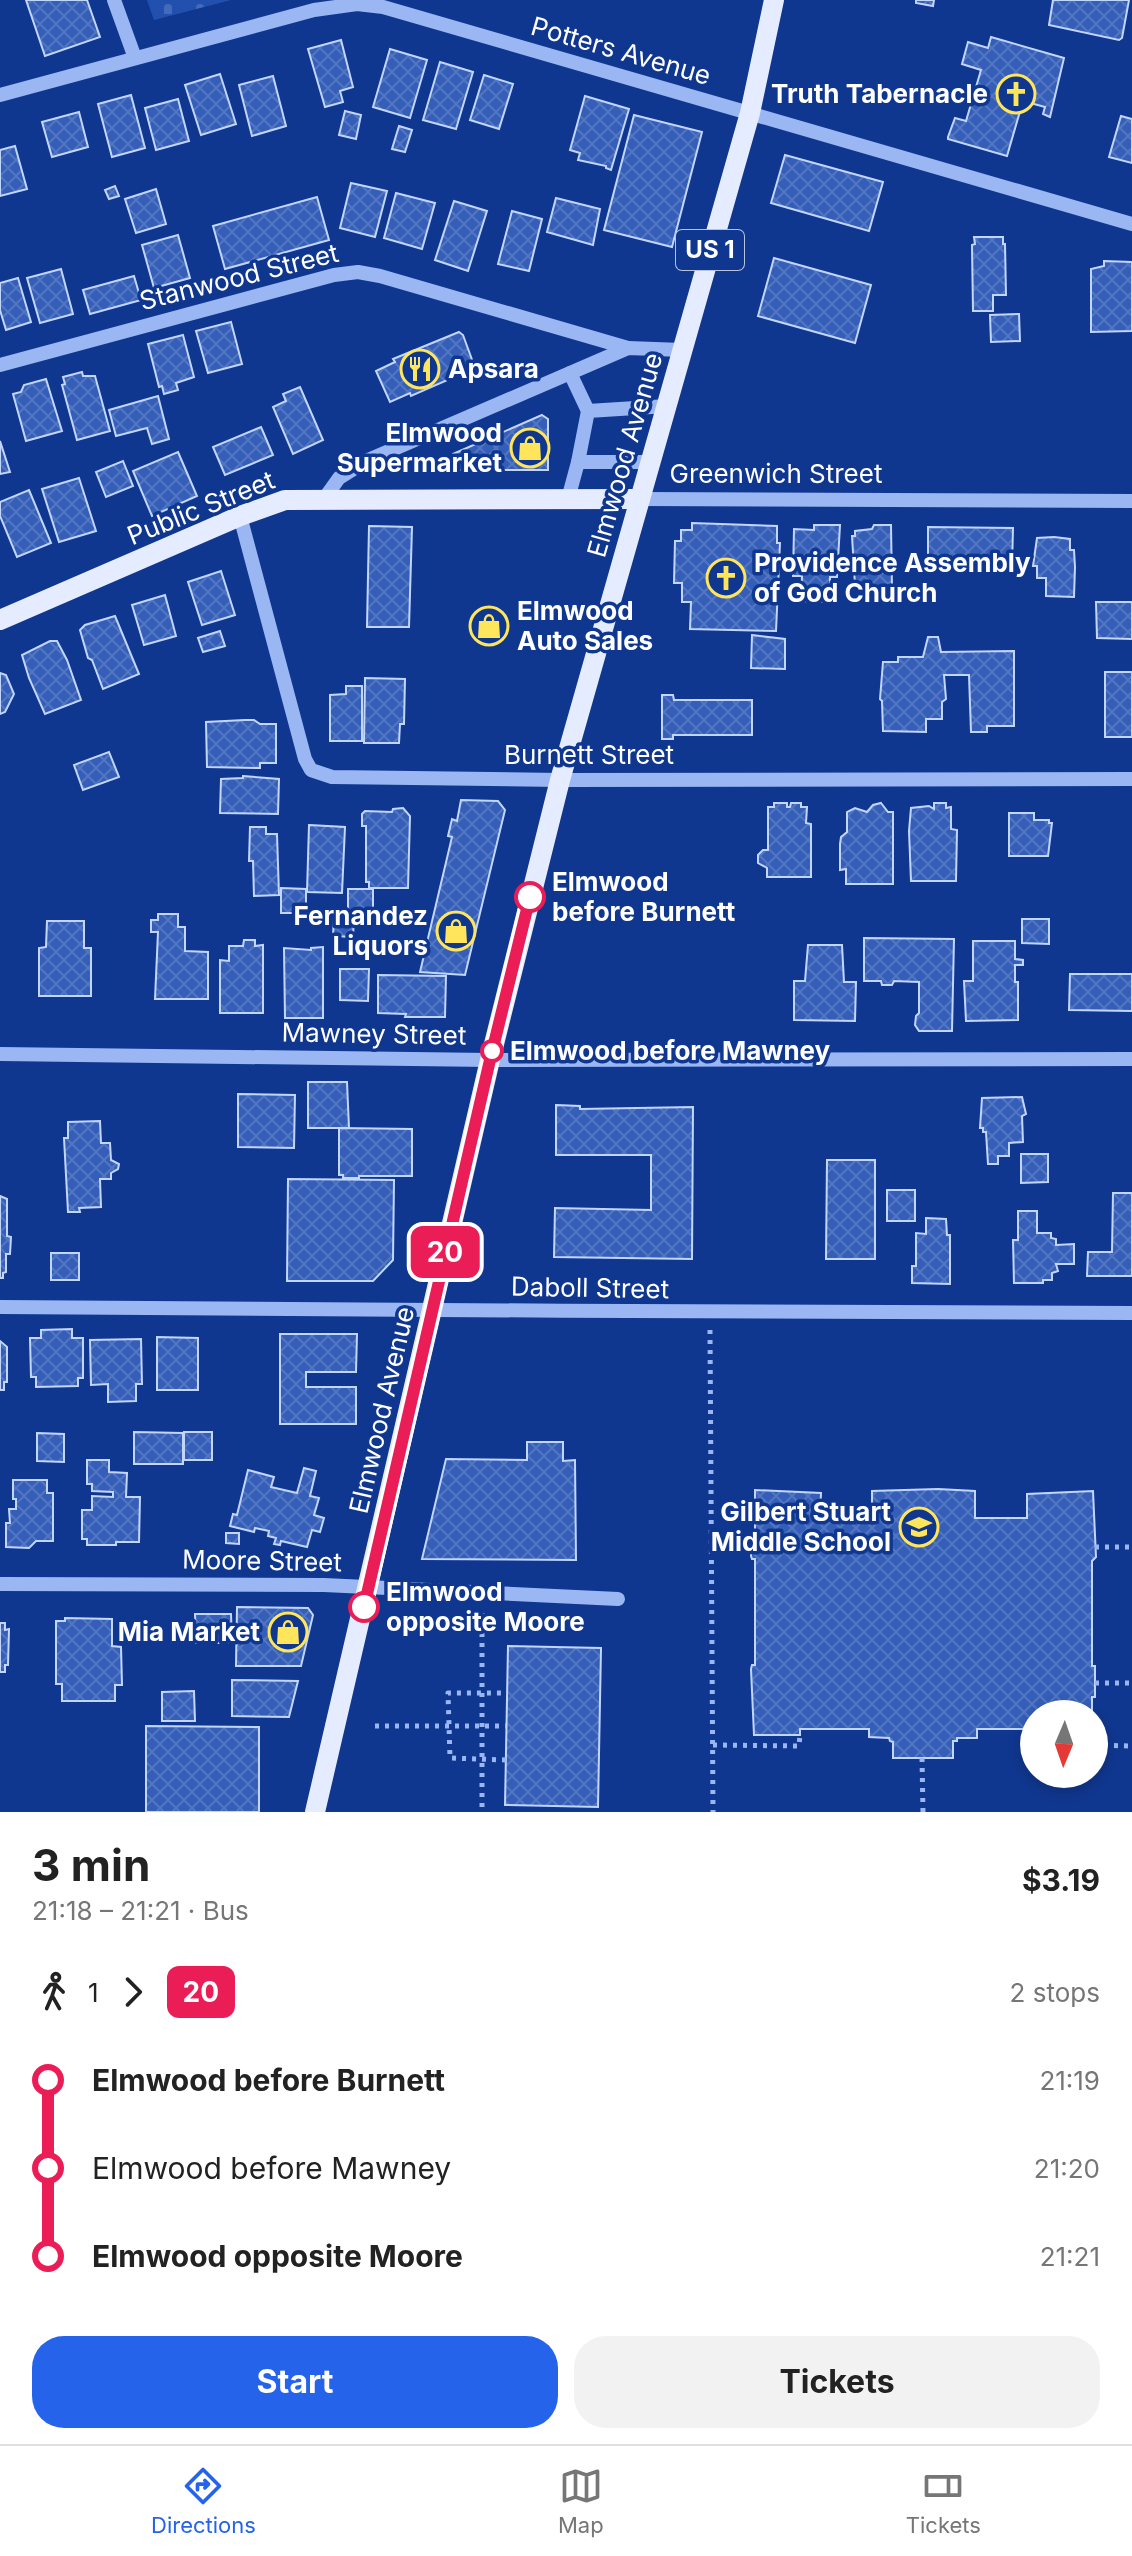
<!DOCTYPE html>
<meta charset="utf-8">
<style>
body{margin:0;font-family:Inter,sans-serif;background:#f2f2f2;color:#222;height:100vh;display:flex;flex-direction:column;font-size:30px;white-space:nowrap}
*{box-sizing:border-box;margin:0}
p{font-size:26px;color:#767676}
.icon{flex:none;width:44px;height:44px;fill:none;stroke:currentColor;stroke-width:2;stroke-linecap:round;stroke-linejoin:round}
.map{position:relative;height:1812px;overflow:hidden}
.drawer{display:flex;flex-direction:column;background:#fff;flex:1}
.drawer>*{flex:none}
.badge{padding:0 16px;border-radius:12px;font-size:28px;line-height:52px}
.needle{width:52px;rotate:182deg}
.controls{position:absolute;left:1020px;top:1700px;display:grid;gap:16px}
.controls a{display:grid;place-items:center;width:88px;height:88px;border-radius:50%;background:#fff;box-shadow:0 4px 12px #0003;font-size:40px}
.map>.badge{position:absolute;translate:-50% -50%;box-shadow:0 0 0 4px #fff}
.legs{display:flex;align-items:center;gap:12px;height:88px;padding:0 32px;font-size:26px}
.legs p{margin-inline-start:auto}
.headline{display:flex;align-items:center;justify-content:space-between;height:136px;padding:0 32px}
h1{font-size:44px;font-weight:700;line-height:60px}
.cta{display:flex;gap:16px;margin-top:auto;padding:16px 32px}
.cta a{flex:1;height:92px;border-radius:32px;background:#2563eb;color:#fff;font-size:32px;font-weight:700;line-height:92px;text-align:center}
.cta a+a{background:#f2f2f2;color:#222}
ul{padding:0 32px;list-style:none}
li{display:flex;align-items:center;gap:28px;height:88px;font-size:30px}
li i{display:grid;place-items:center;width:12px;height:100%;margin:0 10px;background:currentColor}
li i::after{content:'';width:20px;height:20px;margin:-10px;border:6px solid;border-radius:50%;background:#fff}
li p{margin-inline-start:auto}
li:first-child i{background:linear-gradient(#0000 50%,currentColor 0)}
li:last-child i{background:linear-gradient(currentColor 50%,#0000 0)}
.dock{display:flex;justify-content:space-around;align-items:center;height:112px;border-top:2px solid #e0e0e0;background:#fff;font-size:22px;color:#767676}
.dock a{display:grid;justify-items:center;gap:4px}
.dock .current{color:#2563eb}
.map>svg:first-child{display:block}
</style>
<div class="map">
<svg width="1132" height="1812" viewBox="0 0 1132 1812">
<defs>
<pattern id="cemetery-stones" width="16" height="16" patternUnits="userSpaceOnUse" patternTransform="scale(2)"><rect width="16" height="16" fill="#2250af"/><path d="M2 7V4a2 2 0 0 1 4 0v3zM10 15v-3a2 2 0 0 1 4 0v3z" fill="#436abb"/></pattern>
<pattern id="building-cross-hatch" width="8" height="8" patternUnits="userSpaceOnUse" patternTransform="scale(2)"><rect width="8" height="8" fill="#345eb7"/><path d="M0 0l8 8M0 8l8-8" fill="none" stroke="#5276c2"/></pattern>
</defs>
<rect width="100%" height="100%" fill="#10378f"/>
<polygon fill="url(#cemetery-stones)" points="147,0 231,0 154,20"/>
<g fill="url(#building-cross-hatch)" stroke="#c2d5fd" stroke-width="2">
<polygon points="26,0 87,0 100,37 45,56"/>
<polygon points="916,0 934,0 933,6 916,3"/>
<polygon points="1053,0 1129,0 1122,38 1119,40 1049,25"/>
<polygon points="991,37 1064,58 1050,117 1043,114 1045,107 1023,101 1007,156 948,139 948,137 955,118 966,121 981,70 962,64 968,42 988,48"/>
<polygon points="341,40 353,87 340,91 343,102 325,107 308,49"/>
<polygon points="390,49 427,60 410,118 373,107"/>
<polygon points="440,62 473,72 456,129 423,120"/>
<polygon points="220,74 236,124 201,135 185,85"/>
<polygon points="484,75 513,84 499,129 470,120"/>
<polygon points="273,76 286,126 252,136 239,85"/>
<polygon points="131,95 145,148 112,157 98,104"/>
<polygon points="585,96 629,109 611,170 606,168 606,166 578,160 580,153 570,150"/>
<polygon points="178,99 189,141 156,150 145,108"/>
<polygon points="345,111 361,115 356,139 339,135"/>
<polygon points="79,112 88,147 52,157 42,122"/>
<polygon points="634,115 702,132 672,247 604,230"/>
<polygon points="1121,116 1132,119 1132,163 1109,157"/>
<polygon points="399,126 412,130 405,152 392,149"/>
<polygon points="15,146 27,189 0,196 0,150"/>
<polygon points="785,155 883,182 869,231 771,203"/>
<polygon points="351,183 387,191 375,237 340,228"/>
<polygon points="115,186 119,196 109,199 105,190"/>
<polygon points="156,189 166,224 136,233 125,199"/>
<polygon points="396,193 435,203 422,249 384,238"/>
<polygon points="317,197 329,240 225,269 213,226"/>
<polygon points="556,198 600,209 593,245 547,232"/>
<polygon points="454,201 487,211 468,271 435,260"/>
<polygon points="512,211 542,219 529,271 498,264"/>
<polygon points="178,235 190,278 154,288 142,245"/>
<polygon points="974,237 1003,237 1003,244 1005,244 1006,295 993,295 993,311 973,311 972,245 975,244"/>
<polygon points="774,258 871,285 855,343 758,316"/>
<polygon points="1104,261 1132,262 1132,331 1091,332 1091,269 1104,266"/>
<polygon points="61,269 73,314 40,323 27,278"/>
<polygon points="134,276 141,300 90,314 83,290"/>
<polygon points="18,278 31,322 6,330 0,310 0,283"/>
<polygon points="1019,314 1020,341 991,342 990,315"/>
<polygon points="231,322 242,364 208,373 196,331"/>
<polygon points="459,332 463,335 475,368 411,396 410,393 390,402 376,371 395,362 393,359"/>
<polygon points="183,335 194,377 176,383 178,390 164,394 162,386 159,387 148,344"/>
<polygon points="82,372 83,376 95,376 110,431 77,440 62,385 65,384 63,377"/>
<polygon points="46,379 62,431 26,441 13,394 21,392 24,385"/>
<polygon points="300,387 323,440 293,454 273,407 286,401 283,394"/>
<polygon points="158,396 169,439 152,444 147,428 116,436 109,410"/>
<polygon points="542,415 548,419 548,470 444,470 444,456 453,456 453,454"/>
<polygon points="261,427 273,455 225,475 213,447"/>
<polygon points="0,441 10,472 0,474"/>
<polygon points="178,452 197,496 152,516 133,471"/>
<polygon points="123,461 133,486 106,497 96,472"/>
<polygon points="79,478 96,531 59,542 42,489"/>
<polygon points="29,490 51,543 17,557 0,516 0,502"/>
<polygon points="692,523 777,526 777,543 780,543 776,631 690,629 691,602 682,602 682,583 674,583 675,541 681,541 681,530 692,530"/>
<polygon points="814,525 840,525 837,577 830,577 830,602 801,601 802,576 793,576 794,529 814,530"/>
<polygon points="874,525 891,525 892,588 857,588 855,585 852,536 855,536 855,531 872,529"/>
<polygon points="369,526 412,527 409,627 367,627"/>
<polygon points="928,527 1013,528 1012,567 928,566"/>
<polygon points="1054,537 1070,539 1070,550 1074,550 1075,567 1074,597 1046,596 1046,578 1037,578 1037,566 1033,566 1037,538"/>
<polygon points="221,571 235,615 202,625 188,582"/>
<polygon points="165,595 176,636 144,645 132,605"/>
<polygon points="1096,602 1132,602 1132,639 1097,638"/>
<polygon points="115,616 139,674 103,689 92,660 88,658 80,630 85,625"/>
<polygon points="220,631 225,646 203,652 198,638"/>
<polygon points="752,635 785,639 785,669 751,668"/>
<polygon points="928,637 938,637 941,652 1014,651 1014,726 987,726 987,732 971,732 969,675 944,675 946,699 942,702 942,719 926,719 926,732 883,731 882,701 880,699 883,662 898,662 898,657 923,657"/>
<polygon points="50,641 57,641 67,660 81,700 45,714 29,678 22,655"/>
<rect x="1105" y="672" width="27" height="65"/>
<polygon points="0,673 6,675 14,694 5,712 0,714"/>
<polygon points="365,678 405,679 404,724 400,724 399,743 364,743"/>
<polygon points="346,686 362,686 362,741 330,741 330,695 346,694"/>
<polygon points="662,695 673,695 674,700 752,700 752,735 673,735 673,739 662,739"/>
<polygon points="245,720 254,720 260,724 276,724 276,763 260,763 260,768 207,767 206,722"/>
<polygon points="109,752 119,777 83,790 74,765"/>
<polygon points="243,776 279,779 278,814 220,813 221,779 243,778"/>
<polygon points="461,800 498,801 505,810 465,975 420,972 452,837 448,836 452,819 457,821"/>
<polygon points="774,803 787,803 787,807 790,807 791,803 801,803 801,807 807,807 806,823 811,824 811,877 767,877 767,868 758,863 758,855 763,850 768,850 768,807 774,807"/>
<polygon points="881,803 888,812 893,812 893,884 846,884 846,869 840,870 840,844 841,837 847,832 847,812 855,808 867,812 873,805"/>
<polygon points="934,803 946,803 946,808 951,807 951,829 957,830 956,881 911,881 909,831 911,808 929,806 934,809"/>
<polygon points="403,808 410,816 408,888 369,888 369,882 366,882 366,826 362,826 362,814 365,811 392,812 393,809"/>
<polygon points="1009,813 1034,813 1034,820 1049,820 1049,823 1052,823 1048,856 1009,856"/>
<polygon points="309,825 345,827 342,893 307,892"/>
<polygon points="250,827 266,827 266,834 277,834 279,895 254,896 253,861 249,861"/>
<polygon points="281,888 306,889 306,913 281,913"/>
<polygon points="348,889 373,889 373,914 348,913"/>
<polygon points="158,914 178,914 178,927 185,927 185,951 208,952 208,999 155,999 158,932 151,932 151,920 158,920"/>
<polygon points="334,916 354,918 353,937 333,936"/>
<polygon points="1022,919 1049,919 1049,944 1022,943"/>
<polygon points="47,921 84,921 84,948 91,948 91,996 39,996 39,948 46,947"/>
<polygon points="864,938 954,939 952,1031 919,1031 915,1025 916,1016 919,1013 919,982 894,981 892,985 882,985 881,981 864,981"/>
<polygon points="244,940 255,940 255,946 263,945 263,1013 220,1013 220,960 229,961 229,946 243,946"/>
<polygon points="973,941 1015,941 1015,959 1023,960 1023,965 1015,965 1015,982 1018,982 1018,1020 966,1021 964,981 973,981"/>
<polygon points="808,945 842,945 844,982 856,982 855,1021 794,1020 794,981 805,981"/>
<polygon points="323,947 323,1018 285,1018 284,948 311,950 311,948"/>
<polygon points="340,969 369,969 368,1001 340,1000"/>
<polygon points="1070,974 1132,974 1132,1011 1069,1010"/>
<polygon points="378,975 446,976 445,1017 405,1017 406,1014 378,1013"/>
<polygon points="308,1082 347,1082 349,1128 308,1128"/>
<polygon points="238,1094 295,1095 294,1148 238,1147"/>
<polygon points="1022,1097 1026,1114 1022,1116 1023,1142 1009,1143 1009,1156 998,1156 998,1164 988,1164 986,1132 983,1132 983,1128 980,1128 982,1098"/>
<polygon points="556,1105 580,1106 580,1109 693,1107 692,1259 554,1257 555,1208 651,1210 651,1155 556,1155"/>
<polygon points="100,1121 101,1143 110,1143 111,1160 119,1164 118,1169 111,1173 111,1179 100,1179 101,1207 79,1208 80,1212 68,1212 64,1138 68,1138 68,1122"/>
<polygon points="339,1128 412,1129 412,1176 359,1176 359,1178 343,1178 343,1175 339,1175"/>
<polygon points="1021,1154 1048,1154 1048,1182 1021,1183"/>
<polygon points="827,1160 875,1160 875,1259 826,1259"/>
<polygon points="288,1179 394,1180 393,1260 373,1281 287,1281"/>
<rect x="887" y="1190" width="28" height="31"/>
<polygon points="1113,1193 1132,1193 1132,1276 1087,1276 1088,1252 1112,1252"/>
<polygon points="0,1196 7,1199 7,1236 11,1237 10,1254 6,1254 6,1272 3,1273 3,1278 0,1278"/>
<polygon points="1018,1211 1037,1211 1037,1233 1051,1233 1051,1238 1056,1239 1056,1245 1074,1244 1074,1264 1056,1264 1058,1271 1052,1273 1052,1280 1043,1280 1043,1283 1014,1283 1013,1240 1018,1240"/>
<polygon points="926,1218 946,1219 947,1235 950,1235 950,1284 912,1283 912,1266 916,1266 916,1233 926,1234"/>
<rect x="51" y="1253" width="28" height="27"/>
<polygon points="72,1329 72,1338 83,1338 83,1378 78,1378 78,1386 36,1387 36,1377 31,1377 30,1338 41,1338 41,1330"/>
<polygon points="280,1334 357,1334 356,1372 306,1372 306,1387 356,1387 356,1424 280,1424"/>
<polygon points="157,1337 198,1338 198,1390 157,1390"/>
<polygon points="141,1339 142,1384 136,1384 136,1401 108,1402 108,1384 91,1385 90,1340"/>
<polygon points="0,1341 7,1347 7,1382 4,1382 4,1390 0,1390"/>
<polygon points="134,1432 183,1433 183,1464 134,1464"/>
<rect x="184" y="1432" width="28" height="28"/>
<polygon points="37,1433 64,1434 64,1462 37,1461"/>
<polygon points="527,1442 563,1442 563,1461 575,1460 576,1560 422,1559 446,1459 527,1460"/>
<polygon points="87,1460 109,1460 109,1472 127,1473 126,1497 140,1497 139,1542 116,1542 116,1545 87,1545 87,1539 82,1539 82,1510 92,1510 92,1496 113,1497 113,1492 92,1491 92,1484 87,1484"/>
<polygon points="304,1468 316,1471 310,1496 319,1498 314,1515 324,1518 320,1532 312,1530 307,1547 281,1541 280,1545 274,1544 276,1538 268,1536 269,1531 255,1528 254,1532 230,1526 233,1514 237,1515 248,1470 274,1477 271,1487 297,1493"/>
<polygon points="13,1480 47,1480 47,1493 53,1493 53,1541 36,1541 29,1548 6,1547 6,1523 10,1523 9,1509 16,1509 16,1499 13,1499"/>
<polygon points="938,1489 975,1491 975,1518 1027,1518 1027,1494 1093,1491 1096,1557 1092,1561 1092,1666 1095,1666 1095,1697 1092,1697 1092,1714 1034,1714 1034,1729 977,1729 977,1738 957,1738 957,1741 953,1741 953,1758 893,1758 893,1742 890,1741 889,1738 869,1737 869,1729 800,1729 800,1735 754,1735 751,1669 752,1665 755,1665 755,1559 752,1559 751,1556 751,1534 755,1530 755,1490 821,1493 820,1518 872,1517 872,1491"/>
<polygon points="226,1533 239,1533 239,1544 226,1543"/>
<polygon points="237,1607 308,1608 313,1615 301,1666 236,1666"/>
<polygon points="195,1614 231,1614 232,1643 196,1643"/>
<polygon points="65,1618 112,1619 112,1646 121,1647 122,1685 115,1685 115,1701 62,1701 62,1684 56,1684 56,1621 65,1621"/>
<polygon points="0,1623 5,1623 5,1630 9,1629 8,1665 5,1665 5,1672 0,1672"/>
<polygon points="508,1646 601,1648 598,1807 505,1805"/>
<polygon points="232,1680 298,1681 289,1717 232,1716"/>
<polygon points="194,1691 195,1721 162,1721 162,1692"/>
<polygon points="146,1726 259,1727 259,1812 146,1812"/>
</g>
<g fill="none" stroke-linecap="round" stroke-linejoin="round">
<g stroke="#9ab7f3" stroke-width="5" stroke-dasharray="4 6" stroke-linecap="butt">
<polyline points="710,1330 713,1812"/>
<polyline points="1095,1547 1132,1547"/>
<polyline points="482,1613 482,1812"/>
<polyline points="1095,1683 1132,1683"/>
<polyline points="375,1726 506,1726"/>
<polyline points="713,1745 799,1746 800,1735"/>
<polyline points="1094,1745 1132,1746"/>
<polyline points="922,1758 923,1812"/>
<polyline points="506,1760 450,1758 448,1693 507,1693"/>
</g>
<g stroke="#9ab7f3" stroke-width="14">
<polyline points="114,0 135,58"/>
<polyline points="0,95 314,10 357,4 383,7 1132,224"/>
<polyline points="0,365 334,275 358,272 380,276 628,348"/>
<polyline points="570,373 588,411"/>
<polyline points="651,462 578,462 588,411 667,406"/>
<polyline points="324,499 339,478 366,461 628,348 682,350"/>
<polyline points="568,499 578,462"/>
<polyline points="640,499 1132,501"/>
<polyline points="240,516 305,759 311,770 332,777 560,780 1132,779"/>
<polyline points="0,1054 490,1060 1132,1059"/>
<path d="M0 1307C377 1309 755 1313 1132 1313"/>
<polyline points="0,1584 324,1585 618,1599"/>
</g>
<g stroke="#e6ecff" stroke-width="20">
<polyline points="0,620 240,516 285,500 640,499"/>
<polyline points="315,1812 490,1060 560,780 750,113 774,0"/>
</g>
</g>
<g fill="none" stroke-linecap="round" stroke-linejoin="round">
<g stroke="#fff" stroke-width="18">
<polyline id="line-1" points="364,1607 490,1060 530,897"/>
</g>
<use href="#line-1" stroke="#ea1d57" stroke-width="12"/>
</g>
<defs>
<g id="church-ring" transform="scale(2)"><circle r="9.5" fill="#10378f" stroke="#ffe55c" stroke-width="1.5"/><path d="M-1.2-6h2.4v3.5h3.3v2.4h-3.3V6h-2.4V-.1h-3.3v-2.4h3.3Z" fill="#ffe55c"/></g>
<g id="restaurant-ring" transform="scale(2)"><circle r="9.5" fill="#10378f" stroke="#ffe55c" stroke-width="1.5"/><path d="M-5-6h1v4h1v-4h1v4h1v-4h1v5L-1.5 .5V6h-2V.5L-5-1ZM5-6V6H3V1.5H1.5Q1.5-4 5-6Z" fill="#ffe55c"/></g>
<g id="shop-ring" transform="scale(2)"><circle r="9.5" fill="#10378f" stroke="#ffe55c" stroke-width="1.5"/><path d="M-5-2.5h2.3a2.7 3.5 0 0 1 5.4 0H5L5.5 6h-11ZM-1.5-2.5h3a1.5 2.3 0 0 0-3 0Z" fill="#ffe55c"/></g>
<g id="school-ring" transform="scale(2)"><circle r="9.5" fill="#10378f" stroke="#ffe55c" stroke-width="1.5"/><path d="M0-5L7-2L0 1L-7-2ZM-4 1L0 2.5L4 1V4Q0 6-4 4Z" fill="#ffe55c"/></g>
</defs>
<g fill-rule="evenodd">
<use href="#church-ring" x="1016" y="94"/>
<use href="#restaurant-ring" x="420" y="369"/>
<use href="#shop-ring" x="530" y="448"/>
<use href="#church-ring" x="726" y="578"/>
<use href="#shop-ring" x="489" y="626"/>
<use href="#shop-ring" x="456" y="931"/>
<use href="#school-ring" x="919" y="1527"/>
<use href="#shop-ring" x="288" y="1632"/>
</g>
<g fill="#fff" stroke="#ea1d57" stroke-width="4">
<circle cx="530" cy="897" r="14"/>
<circle cx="492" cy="1051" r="10"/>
<circle cx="364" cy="1607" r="14"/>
</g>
<g text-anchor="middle" stroke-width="7" stroke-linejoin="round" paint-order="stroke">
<rect fill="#10378f" stroke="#b7c3dd" stroke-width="2" x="676" y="230" width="68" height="40" rx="6"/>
<g font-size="24" font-weight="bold" fill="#fff">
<text x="710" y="258">US 1</text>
</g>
<g font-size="26" fill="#fff" stroke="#10378f">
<text transform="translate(621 51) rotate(16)" y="9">Potters Avenue</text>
<text transform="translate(239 277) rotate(-14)" y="9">Stanwood Street</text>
<text transform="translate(625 455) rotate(-74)" y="9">Elmwood Avenue</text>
<text x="776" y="483">Greenwich Street</text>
<text transform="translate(201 508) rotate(-22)" y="9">Public Street</text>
<text x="589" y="764">Burnett Street</text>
<text transform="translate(374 1034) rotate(1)" y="9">Mawney Street</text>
<text transform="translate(590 1288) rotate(1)" y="9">Daboll Street</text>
<text transform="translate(382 1410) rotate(-77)" y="9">Elmwood Avenue</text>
<text transform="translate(262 1561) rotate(1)" y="9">Moore Street</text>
</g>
<g font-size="26" font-weight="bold" fill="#fff" stroke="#10378f" text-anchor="end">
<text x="988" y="103">Truth Tabernacle</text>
<text x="448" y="378" text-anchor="start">Apsara</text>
<text x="502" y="442">Elmwood<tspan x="502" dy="30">Supermarket</tspan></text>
<text x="754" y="572" text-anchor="start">Providence Assembly<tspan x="754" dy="30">of God Church</tspan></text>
<text x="517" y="620" text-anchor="start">Elmwood<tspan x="517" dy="30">Auto Sales</tspan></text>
<text x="428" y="925">Fernandez<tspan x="428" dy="30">Liquors</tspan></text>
<text x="891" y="1521">Gilbert Stuart<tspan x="891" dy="30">Middle School</tspan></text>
<text x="260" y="1641">Mia Market</text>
</g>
<g font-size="26" font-weight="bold" fill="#fff" stroke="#10378f" text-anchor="start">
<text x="552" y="891">Elmwood<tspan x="552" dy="30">before Burnett</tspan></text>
<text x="510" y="1060">Elmwood before Mawney</text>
<text x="386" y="1601">Elmwood<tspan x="386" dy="30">opposite Moore</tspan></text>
</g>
</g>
</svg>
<div class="controls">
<a><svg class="needle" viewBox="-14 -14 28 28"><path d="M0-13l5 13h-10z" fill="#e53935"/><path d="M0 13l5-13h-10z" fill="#767676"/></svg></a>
</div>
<b class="badge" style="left:445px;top:1252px;background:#ea1d57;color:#fff">20</b>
</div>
<section class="drawer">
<div class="headline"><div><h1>3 min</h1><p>21:18 – 21:21 · Bus</p></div><b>$3.19</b></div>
<div class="legs"><svg class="icon" aria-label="walk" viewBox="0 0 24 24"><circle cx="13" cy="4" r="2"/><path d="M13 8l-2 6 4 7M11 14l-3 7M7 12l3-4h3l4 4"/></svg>1<svg class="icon" aria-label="forward" viewBox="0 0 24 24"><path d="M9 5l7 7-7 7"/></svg><b class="badge" style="background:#ea1d57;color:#fff">20</b><p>2 stops</p></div>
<ul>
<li><i style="color:#ea1d57"></i><b>Elmwood before Burnett</b><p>21:19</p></li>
<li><i style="color:#ea1d57"></i><span>Elmwood before Mawney</span><p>21:20</p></li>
<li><i style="color:#ea1d57"></i><b>Elmwood opposite Moore</b><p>21:21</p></li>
</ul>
<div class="cta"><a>Start</a><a>Tickets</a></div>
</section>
<nav class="dock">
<a class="current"><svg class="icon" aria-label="directions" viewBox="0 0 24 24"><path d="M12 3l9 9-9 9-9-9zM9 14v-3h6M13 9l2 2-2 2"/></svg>Directions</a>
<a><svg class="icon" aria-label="map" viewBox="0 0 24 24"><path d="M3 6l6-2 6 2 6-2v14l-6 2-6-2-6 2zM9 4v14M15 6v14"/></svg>Map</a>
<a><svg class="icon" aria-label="tickets" viewBox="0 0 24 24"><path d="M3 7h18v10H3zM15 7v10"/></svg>Tickets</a>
</nav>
